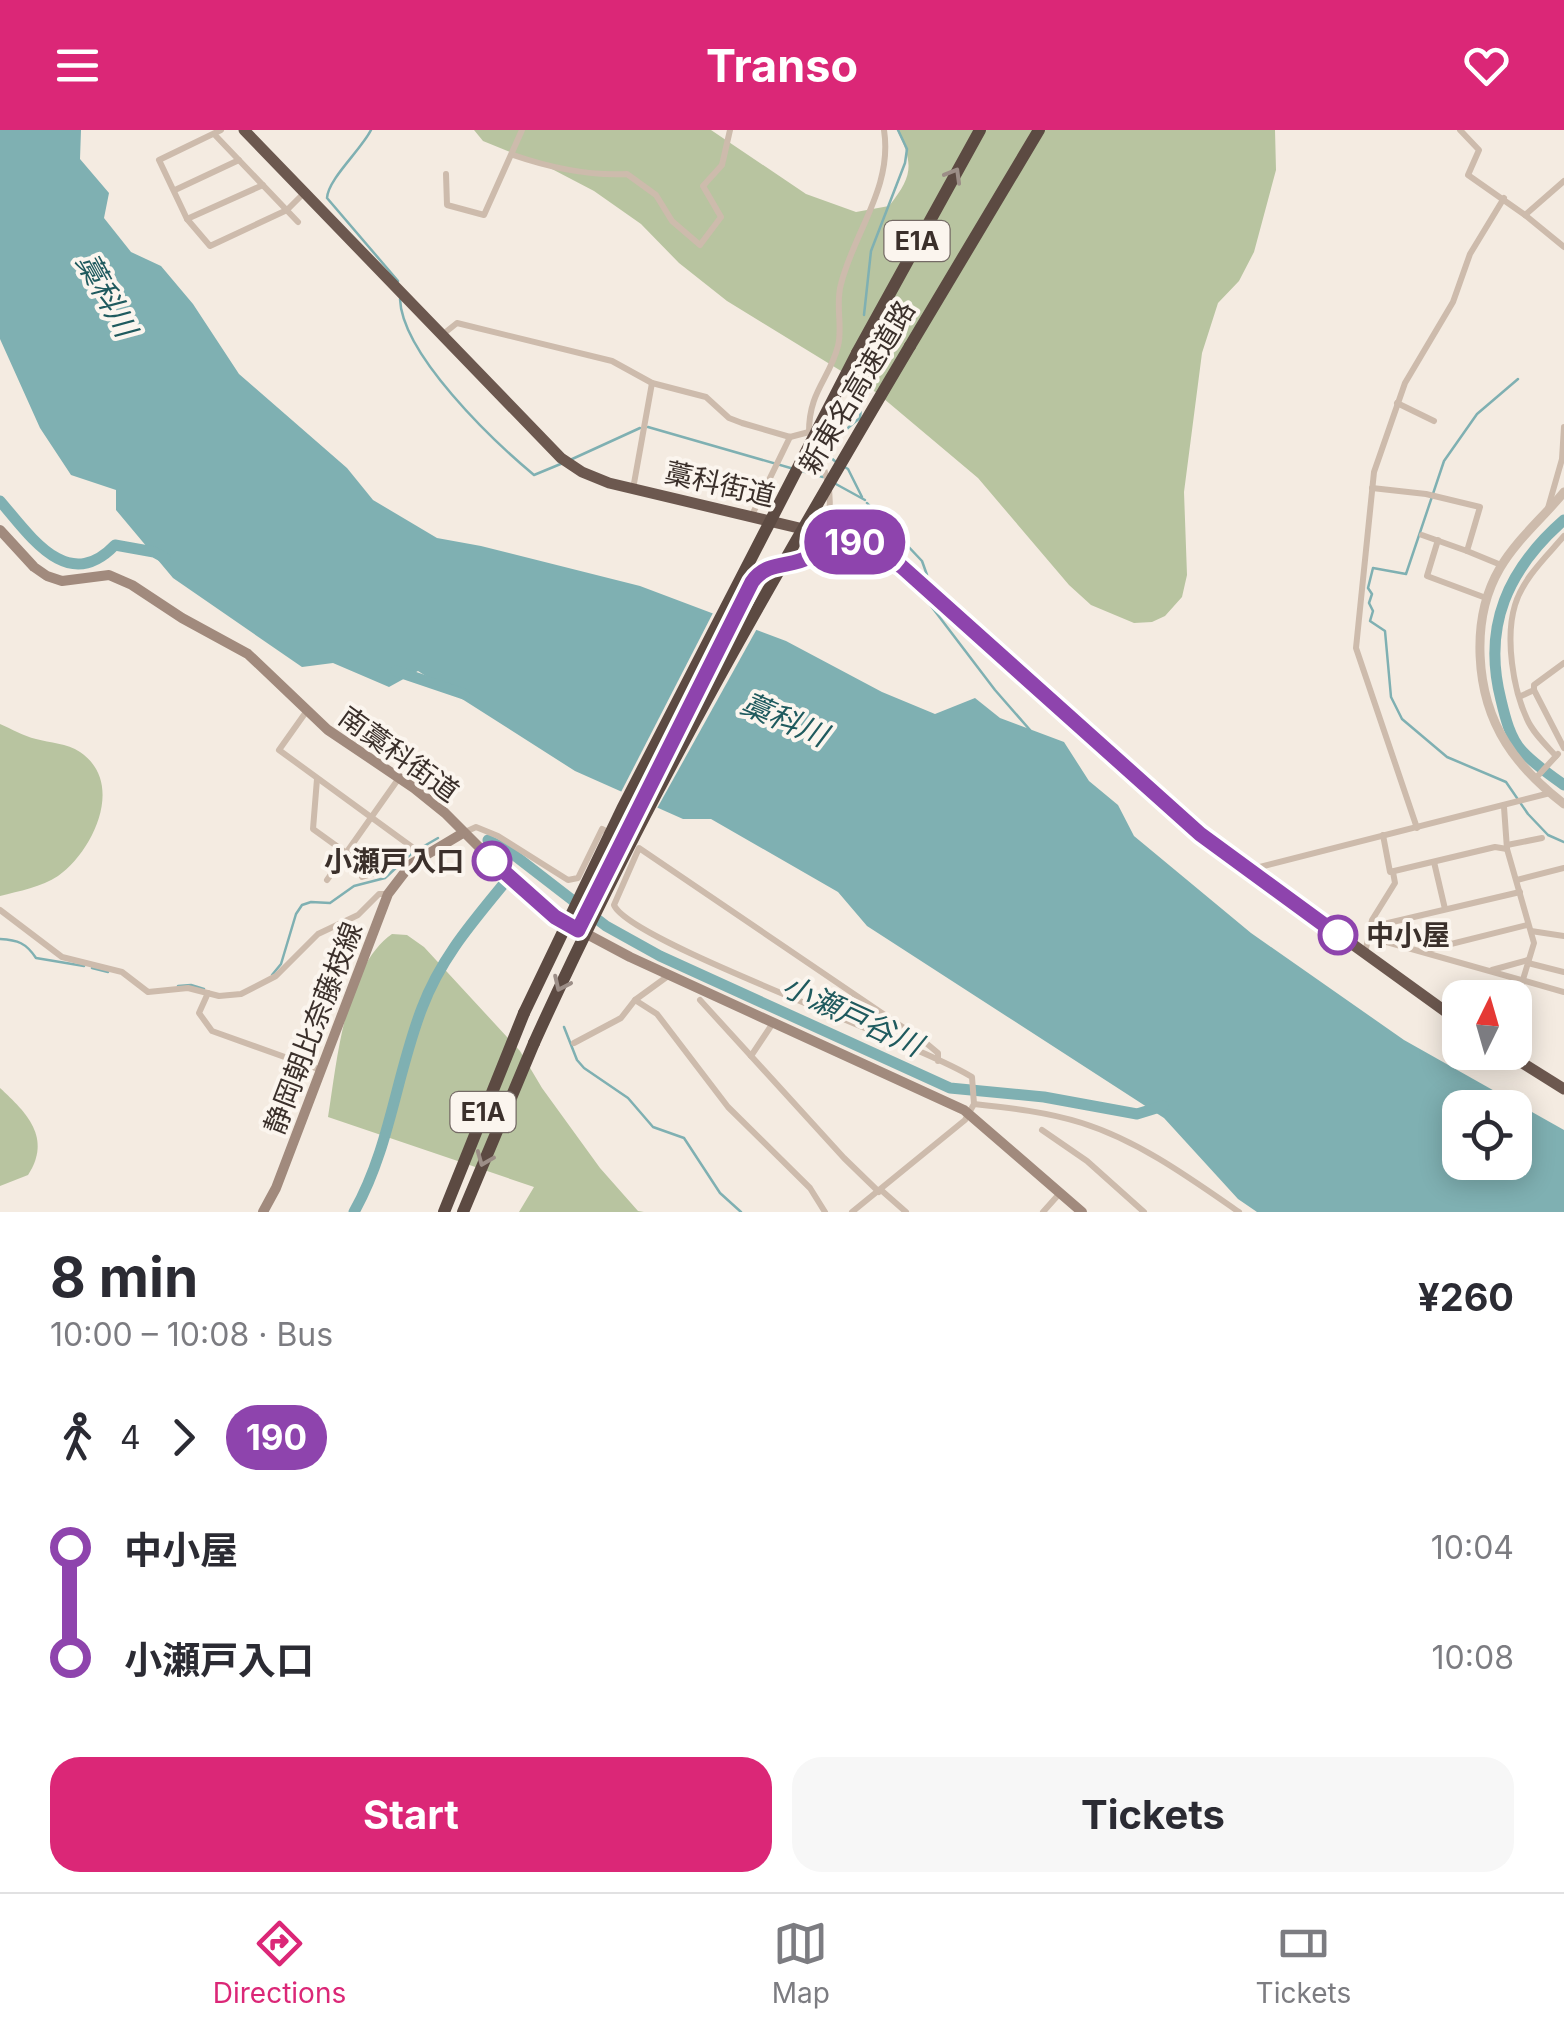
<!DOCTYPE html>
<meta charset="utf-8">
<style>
body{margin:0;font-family:Inter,"Noto Sans JP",sans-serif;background:#f7f7f7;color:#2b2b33;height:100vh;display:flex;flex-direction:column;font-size:38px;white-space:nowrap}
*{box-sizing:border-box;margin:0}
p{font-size:32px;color:#7c7c81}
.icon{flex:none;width:55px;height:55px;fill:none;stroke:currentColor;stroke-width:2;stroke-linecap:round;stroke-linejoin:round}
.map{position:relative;height:1082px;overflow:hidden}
.sheet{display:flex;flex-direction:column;background:#fff;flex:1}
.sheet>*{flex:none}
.badge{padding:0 20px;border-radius:32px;font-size:35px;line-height:65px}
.needle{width:65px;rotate:5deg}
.fabs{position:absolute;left:1442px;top:850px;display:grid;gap:20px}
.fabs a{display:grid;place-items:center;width:90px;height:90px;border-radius:20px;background:#fff;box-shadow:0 5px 25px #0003;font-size:50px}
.map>.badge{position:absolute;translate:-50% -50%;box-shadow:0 0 0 5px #fff}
.legs{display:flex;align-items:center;gap:15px;height:110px;padding:0 50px;font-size:32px}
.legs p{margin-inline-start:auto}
.headline{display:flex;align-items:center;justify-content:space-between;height:170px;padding:0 50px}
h1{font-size:55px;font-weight:700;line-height:75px}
.action{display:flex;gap:20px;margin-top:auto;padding:20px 50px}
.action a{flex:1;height:115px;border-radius:30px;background:#db2777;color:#fff;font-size:40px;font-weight:700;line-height:115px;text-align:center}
.action a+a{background:#f7f7f7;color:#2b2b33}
ul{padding:0 50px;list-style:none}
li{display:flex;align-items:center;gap:35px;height:110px;font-size:38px}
li i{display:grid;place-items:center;width:15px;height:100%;margin:0 12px;background:currentColor}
li i::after{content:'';width:25px;height:25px;margin:-12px;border:8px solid;border-radius:50%;background:#fff}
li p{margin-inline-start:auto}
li:first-child i{background:linear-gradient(#0000 50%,currentColor 0)}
li:last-child i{background:linear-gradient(currentColor 50%,#0000 0)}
header{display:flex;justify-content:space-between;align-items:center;height:130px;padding:0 50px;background:#db2777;color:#fff;font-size:45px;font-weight:700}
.tab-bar{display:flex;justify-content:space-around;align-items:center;height:140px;border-top:2px solid #e1e1e2;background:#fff;font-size:28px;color:#7c7c81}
.tab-bar a{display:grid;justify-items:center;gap:5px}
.tab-bar .selected{color:#db2777}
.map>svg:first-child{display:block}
</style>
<header><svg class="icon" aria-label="menu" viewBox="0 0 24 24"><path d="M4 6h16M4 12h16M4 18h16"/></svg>Transo<svg class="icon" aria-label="heart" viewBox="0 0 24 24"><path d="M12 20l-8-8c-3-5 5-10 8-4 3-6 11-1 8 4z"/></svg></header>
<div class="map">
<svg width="1564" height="1082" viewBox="0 0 1564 1082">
<rect width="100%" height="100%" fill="#f4ebe1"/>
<g fill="#b8c4a0">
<path d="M474 0H711L806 64 856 82 889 76C913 46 914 34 897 0H1275L1276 40 1254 122 1239 151 1218 173 1202 223 1184 362 1187 445 1182 467 1165 486 1152 492 1134 493 1091 475 1069 455 978 348 877 263 727 171 679 133 641 94 594 61 550 38 483 11Z"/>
<path d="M0 594C12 599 23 606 36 609 50 613 67 613 80 622 126 653 93 721 58 746 42 757 19 761 0 766Z"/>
<path d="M392 804 407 805 424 817 520 921 542 958 600 1038 638 1081 644 1082H519L534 1057 328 987C337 932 344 838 392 804Z"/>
<path d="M0 958C27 983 52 1008 28 1045L0 1056Z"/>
</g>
<path fill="#7fb0b2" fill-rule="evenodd" d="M0 0H81L80 29 109 63 104 88 131 122 161 136 193 174 239 244 347 338 373 370 437 408 481 416 640 456 786 511 882 562 935 584 975 568 1000 588 1064 612 1089 651 1118 675 1134 706 1251 803 1404 910 1564 1000V1082H1257L1238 1069 1164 988 867 796 838 762 711 689H683L575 641 418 541 389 557 333 533 302 537 173 448 116 380V360L71 345 40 298 0 209ZM1460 978H1515V1032H1460Z"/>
<g fill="#f4ebe1">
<polygon points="715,479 731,485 633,673 619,666"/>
<polygon points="743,489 759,495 655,682 640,676"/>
</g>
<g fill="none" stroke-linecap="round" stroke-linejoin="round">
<g stroke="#7fb0b2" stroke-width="2.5">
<path d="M371 0C361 20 328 49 327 68L398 151"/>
<path d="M400 169C402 224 492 310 534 345L563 333"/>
<polyline points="864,185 871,121 905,33 907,19 898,0"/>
<polyline points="1518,249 1477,284 1444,331 1406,444 1373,438 1368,458 1372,464 1369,473 1373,481 1370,491 1385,501 1391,567 1402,589 1447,627 1506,652 1528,684 1548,705 1564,712"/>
<polyline points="648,297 794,339"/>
<polyline points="570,330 640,298"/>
<path d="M836 332 830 327C832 310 847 298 860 288L866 224"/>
<polyline points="843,336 848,339 862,367"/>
<polyline points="802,341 823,347"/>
<polyline points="834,353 865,370"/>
<polyline points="867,373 922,431 927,445"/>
<polyline points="928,472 995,560 1030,600"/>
<path d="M0 809C18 810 26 813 36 828L84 836"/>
<polyline points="92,838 108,842"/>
<polyline points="272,845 281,834 296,784 302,775 311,772 330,773 354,756 385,748 412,723 438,708"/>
<polyline points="178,856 191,855 204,859"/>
<polyline points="564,897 577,930 584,938 628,968 653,997 684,1008 720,1063 741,1082"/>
</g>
<g stroke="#7fb0b2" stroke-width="11">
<path d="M0 371C31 407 68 464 115 415L154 422 165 428"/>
<path d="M1564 390C1508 439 1482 496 1501 570 1505 587 1510 608 1522 621 1534 634 1550 645 1564 655"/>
<polyline points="396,541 464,564"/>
<polyline points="488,710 509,721 606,796 660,826 950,958 1044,967 1137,984 1163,976"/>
<path d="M354 1082C390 1018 396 945 422 878 440 830 470 795 502 756"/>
</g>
<g stroke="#cdbbac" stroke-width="6">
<polyline points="221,0 159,30 187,89 210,116 287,80 304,63"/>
<polyline points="1460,0 1479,20 1468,45 1525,85 1564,117"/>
<polyline points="215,5 298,92"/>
<path d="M513 25C548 37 590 46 627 44L656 65 672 91 700 115 721 87 703 56 722 35 730 0"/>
<polyline points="446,44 447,75 484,85 522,0"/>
<polyline points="175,60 239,30"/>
<polyline points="1525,85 1564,51"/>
<polyline points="187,89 263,55"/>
<path d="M442 205 457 193 612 231 652 253 706 267 729 288 742 293 790 307 809 302C825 338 837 364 825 403"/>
<polyline points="1397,273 1434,291"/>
<path d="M809 302C809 261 829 250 838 216 843 196 835 175 841 154 854 102 893 57 884 0"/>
<polyline points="1372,358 1426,364 1480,377 1467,421 1501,435"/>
<polyline points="633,359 652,253"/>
<polyline points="1548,378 1562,329 1564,297"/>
<polyline points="751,387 790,307"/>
<polyline points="1422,405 1467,421"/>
<polyline points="1438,410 1427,446 1486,468"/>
<polyline points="1534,560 1564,618"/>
<polyline points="1521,566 1534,560 1534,555 1564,533"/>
<polyline points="306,582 279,620 412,717 382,741 362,747"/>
<path d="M1556 626C1546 615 1533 603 1527 589 1513 559 1505 508 1515 475 1523 448 1547 426 1564 406"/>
<polyline points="317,649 313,699 374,743"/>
<polyline points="1535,649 1558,624"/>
<polyline points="1504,677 1507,719 1534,813 1515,876"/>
<polyline points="1417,698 1356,518 1374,342 1405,253 1453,172 1470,124 1504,68"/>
<polyline points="463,703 476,697 498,706 568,750 578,748 602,699 624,711"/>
<polyline points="1383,705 1390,742 1495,717 1507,719"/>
<polyline points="1507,715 1542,708"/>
<polyline points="1434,732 1445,779"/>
<polyline points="1248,740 1550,663"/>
<polyline points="327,750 399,648"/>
<polyline points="1517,750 1564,738"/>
<polyline points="0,780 62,827 122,842 148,862 188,858 219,866 241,864 276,846 318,804 358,785 379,764 387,764"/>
<polyline points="1371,797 1520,762"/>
<polyline points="1531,801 1564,806"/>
<polyline points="1369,807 1564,862"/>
<polyline points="1423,821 1527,795"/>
<polyline points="1365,823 1372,790 1395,753 1393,742"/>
<polyline points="1528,833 1564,842"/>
<polyline points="1492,840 1528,830"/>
<polyline points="208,863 199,883 212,901 321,940"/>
<polyline points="635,870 657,884 728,977 810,1058 825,1082"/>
<polyline points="700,870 844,1028 879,1062"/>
<polyline points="574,913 621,888 635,870 668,846"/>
<polyline points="751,926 773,893"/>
<path d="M974 974C1011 978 1047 982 1082 993 1139 1011 1190 1048 1239 1082"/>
<polyline points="1042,1000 1087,1031 1144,1082"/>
<polyline points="881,1060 906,1082"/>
<path d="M852 1082 965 990 974 974 972 947C919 913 629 812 614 775L639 718 926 913 938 923V931"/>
<polyline points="1043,1082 1060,1063"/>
</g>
<g stroke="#cdbbac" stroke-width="9">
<path d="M1564 362C1543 388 1517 409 1500 438 1470 489 1475 564 1506 613 1521 637 1542 657 1564 674"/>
<path d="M578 799 752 452C774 420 809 449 825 405"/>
</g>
<g stroke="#a18a7d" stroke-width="10">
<polyline points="0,400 34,437 47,446 62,451 109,445 132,455 182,488 248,524 328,600 414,658 445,683 513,751 555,787 630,827 964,980 1082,1082"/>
<polyline points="263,1082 276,1058 388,764 411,734 463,703"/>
</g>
<g stroke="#6c584f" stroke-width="11">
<polyline points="244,0 561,328 582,342 609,353 841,408 901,436 1200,704 1460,892"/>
<polyline points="1505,922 1564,959"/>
</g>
<g stroke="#5c4a42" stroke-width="12">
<polyline points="910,216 1039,0"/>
<polyline points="857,223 980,0"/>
<polyline points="444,1082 524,883"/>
<polyline points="463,1082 534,913"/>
</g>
<g stroke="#5c4a42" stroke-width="12">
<polyline points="524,883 622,679 857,223"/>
<path d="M534 913C643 672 775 444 910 216"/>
</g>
</g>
<defs><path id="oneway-chevron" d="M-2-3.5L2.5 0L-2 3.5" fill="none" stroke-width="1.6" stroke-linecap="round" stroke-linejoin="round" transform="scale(2.5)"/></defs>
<g stroke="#9c8e87">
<use href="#oneway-chevron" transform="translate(954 45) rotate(-60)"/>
<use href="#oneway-chevron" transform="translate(561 854) rotate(115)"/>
<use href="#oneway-chevron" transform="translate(484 1029) rotate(112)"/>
</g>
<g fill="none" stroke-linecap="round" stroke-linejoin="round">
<g stroke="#fff" stroke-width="22">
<path id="line-1" d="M492 731 555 787 578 800 752 452C774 421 809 449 825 404L859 414 901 436 1200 704 1338 805"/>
</g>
<use href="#line-1" stroke="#8e44ad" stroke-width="15"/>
</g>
<g fill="#fff" stroke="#8e44ad" stroke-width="5">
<circle cx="492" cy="731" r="18"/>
<circle cx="1338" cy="805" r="18"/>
</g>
<g text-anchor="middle" stroke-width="8" stroke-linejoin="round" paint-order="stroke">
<g fill="#fbf5ee" stroke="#756b66" stroke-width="2.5">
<rect x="884.5" y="91" width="65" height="40" rx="8"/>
<rect x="450.5" y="962" width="65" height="40" rx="8"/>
</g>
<g font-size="25" font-weight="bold" fill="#3b302b">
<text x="917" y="120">E1A</text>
<text x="483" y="991">E1A</text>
</g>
<g font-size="28" fill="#3b302b" stroke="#fbf5ee">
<text transform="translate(857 257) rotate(-59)" y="10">新東名高速道路</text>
<text transform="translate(720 354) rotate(13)" y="10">藁科街道</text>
<text transform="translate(399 624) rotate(36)" y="10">南藁科街道</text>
<text transform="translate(313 898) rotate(-69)" y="10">静岡朝比奈藤枝線</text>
</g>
<g font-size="28" font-weight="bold" fill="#3b302b" stroke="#fbf5ee" text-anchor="end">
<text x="464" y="741">小瀬戸入口</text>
<text x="1366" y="815" text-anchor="start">中小屋</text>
</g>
<g font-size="30" font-style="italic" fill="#1f5a5e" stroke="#fbf5ee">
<text transform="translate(106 165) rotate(61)" y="10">藁科川</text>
<text transform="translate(784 590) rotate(23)" y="10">藁科川</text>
<text transform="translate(852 886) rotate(25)" y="10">小瀬戸谷川</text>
</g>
</g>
</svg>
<div class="fabs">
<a><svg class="needle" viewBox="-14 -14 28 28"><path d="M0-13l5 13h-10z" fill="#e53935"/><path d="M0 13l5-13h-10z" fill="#7c7c81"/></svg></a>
<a><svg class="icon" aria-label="locate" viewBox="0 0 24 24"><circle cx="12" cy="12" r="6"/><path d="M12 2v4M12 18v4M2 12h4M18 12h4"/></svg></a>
</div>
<b class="badge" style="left:855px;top:412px;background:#8e44ad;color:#fff">190</b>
</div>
<section class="sheet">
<div class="headline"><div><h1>8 min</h1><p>10:00 – 10:08 · Bus</p></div><b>¥260</b></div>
<div class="legs"><svg class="icon" aria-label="walk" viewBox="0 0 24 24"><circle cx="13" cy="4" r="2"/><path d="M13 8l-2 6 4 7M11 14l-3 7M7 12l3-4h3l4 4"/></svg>4<svg class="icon" aria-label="forward" viewBox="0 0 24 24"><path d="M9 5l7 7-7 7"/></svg><b class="badge" style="background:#8e44ad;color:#fff">190</b></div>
<ul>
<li><i style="color:#8e44ad"></i><b>中小屋</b><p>10:04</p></li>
<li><i style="color:#8e44ad"></i><b>小瀬戸入口</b><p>10:08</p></li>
</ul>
<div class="action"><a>Start</a><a>Tickets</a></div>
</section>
<nav class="tab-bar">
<a class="selected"><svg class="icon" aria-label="directions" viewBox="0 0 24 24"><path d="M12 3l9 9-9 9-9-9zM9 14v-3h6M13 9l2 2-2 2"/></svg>Directions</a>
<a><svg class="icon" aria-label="map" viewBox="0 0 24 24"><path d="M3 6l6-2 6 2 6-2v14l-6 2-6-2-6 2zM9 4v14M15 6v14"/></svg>Map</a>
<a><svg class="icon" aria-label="tickets" viewBox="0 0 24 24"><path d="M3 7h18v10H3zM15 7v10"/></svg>Tickets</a>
</nav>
